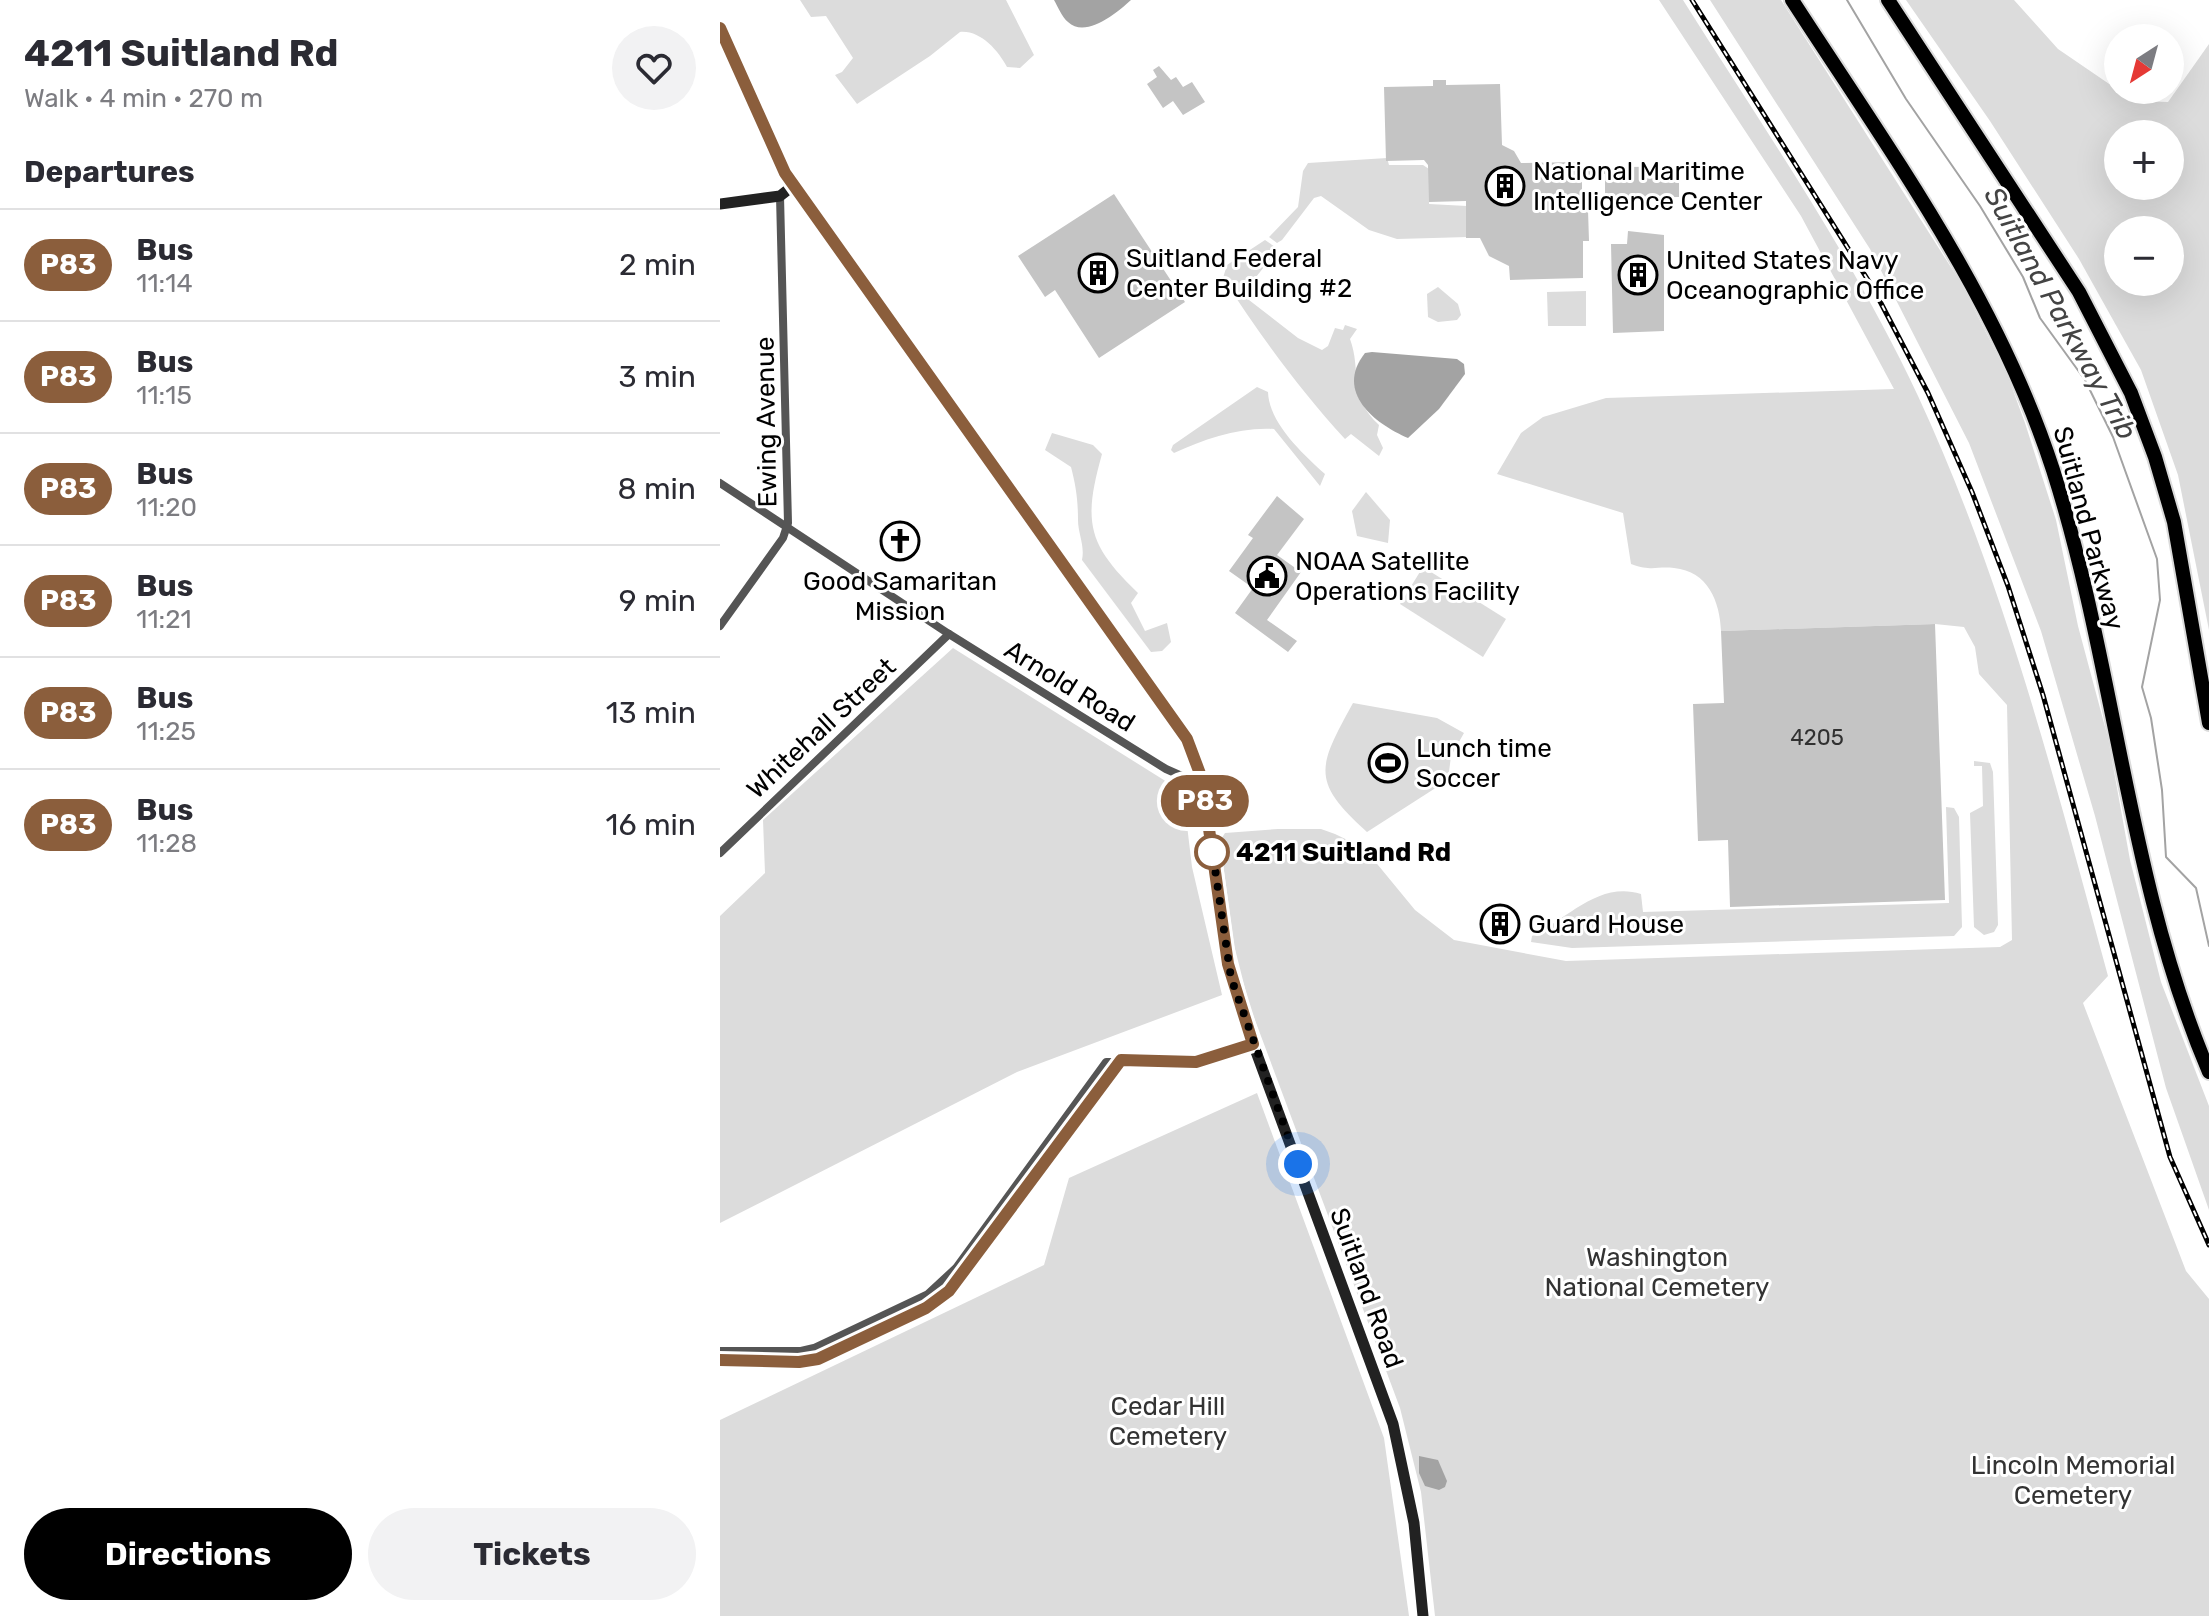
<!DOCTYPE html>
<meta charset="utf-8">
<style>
body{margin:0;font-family:Rubik,sans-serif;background:#f2f2f3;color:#2b2b33;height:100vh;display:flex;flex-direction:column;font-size:30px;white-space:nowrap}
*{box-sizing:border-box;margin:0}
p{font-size:26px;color:#7c7c81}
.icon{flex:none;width:44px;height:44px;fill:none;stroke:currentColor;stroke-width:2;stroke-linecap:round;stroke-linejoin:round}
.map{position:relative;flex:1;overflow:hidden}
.panel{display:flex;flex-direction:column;background:#fff;width:720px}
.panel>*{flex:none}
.badge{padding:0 16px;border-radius:26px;font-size:28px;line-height:52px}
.needle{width:52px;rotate:216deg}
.controls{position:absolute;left:1384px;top:24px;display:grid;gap:16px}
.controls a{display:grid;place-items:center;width:80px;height:80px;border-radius:50%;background:#fff;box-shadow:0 8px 32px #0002;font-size:40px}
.you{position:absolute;width:40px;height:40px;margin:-20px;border:6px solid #fff;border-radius:50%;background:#1a73e8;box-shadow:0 0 0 12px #1a73e833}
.map>.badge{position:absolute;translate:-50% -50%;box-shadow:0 0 0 4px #fff}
h2{padding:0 24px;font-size:30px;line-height:72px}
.round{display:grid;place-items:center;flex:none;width:84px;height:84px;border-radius:42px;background:#f2f2f3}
.headline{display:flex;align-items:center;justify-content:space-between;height:136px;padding:0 24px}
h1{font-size:38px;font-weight:700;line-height:60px}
.primary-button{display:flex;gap:16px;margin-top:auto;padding:16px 24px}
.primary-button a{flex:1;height:92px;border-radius:48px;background:#000;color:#fff;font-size:32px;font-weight:700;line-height:92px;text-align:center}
.primary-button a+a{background:#f2f2f3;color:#2b2b33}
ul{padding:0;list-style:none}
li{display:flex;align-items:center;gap:24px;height:112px;padding:0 24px;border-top:2px solid #e1e1e2}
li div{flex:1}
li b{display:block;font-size:30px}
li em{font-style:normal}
li .badge{min-width:88px;font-weight:700;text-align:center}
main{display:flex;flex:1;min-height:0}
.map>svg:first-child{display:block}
</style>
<main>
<section class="panel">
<div class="headline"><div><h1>4211 Suitland Rd</h1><p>Walk · 4 min · 270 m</p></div><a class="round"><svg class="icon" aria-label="heart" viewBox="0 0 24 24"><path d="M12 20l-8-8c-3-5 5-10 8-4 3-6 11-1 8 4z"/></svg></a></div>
<h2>Departures</h2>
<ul>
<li><span class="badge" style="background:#8b5e3c;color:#fff">P83</span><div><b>Bus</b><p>11:14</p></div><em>2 min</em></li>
<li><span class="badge" style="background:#8b5e3c;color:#fff">P83</span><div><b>Bus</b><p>11:15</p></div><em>3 min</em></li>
<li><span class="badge" style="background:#8b5e3c;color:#fff">P83</span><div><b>Bus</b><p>11:20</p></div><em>8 min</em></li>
<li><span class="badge" style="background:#8b5e3c;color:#fff">P83</span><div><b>Bus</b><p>11:21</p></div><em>9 min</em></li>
<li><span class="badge" style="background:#8b5e3c;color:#fff">P83</span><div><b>Bus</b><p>11:25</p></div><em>13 min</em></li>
<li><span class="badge" style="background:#8b5e3c;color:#fff">P83</span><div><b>Bus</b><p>11:28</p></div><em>16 min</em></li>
</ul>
<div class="primary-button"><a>Directions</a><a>Tickets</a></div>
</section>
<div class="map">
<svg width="1489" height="1616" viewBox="0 0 1489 1616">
<rect width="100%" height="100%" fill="#fff"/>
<g fill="#dcdcdc" fill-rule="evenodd">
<path d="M80 0H286L314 55 300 68 287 67C278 50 260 30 240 32L210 56 137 104 115 75 122 72 133 58 106 16 91 17Z"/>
<path d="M939 0H963C1044 129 1133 257 1198 396 1284 582 1334 778 1388 976L1363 1003 1466 1271 1489 1299V1616H715L701 1492 680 1408 529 1004 514 945 500 841 505 833 558 829H601L615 834 644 848 695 910 734 940 846 961 1280 947 1292 940 1287 705 1259 674 1255 647 1244 627 1215 624 1001 631C1000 602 988 571 954 568 935 566 934 572 911 564L903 513 777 474 801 433 823 417 886 398 1174 389 1081 216Z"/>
<polygon points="990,0 1061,0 1241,283 1287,374 1305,423 1336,520 1358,626 1388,738 1410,860 1441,982 1489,1106 1489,1210 1446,1088 1375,816 1321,631 1249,443 1150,249"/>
<path d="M1186 0H1294L1338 49 1398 90 1418 101 1448 102 1489 44V630L1458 475 1421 370 1359 259 1270 121ZM1398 134H1450V186H1398ZM1398 230H1450V282H1398Z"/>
<polygon points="667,158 669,165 703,165 709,169 709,204 747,206 748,237 677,239 649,230 601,196 594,198 562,240 557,243 549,237 578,207 583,171 588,163"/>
<path d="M545 240 558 249 529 286 533 291 529 300 578 338 602 350 608 346 615 328 623 330 625 325 637 329 630 339C642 371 627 395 659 425L657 435 663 448 659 456 631 434 625 439C579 389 540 335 503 278L507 265Z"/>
<polygon points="718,287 738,304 741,315 737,320 718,322 708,317 707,294"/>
<polygon points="866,291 866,326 828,326 827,292"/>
<path d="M537 387 548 392C549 423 583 454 605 474L600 486 554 429C519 427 485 439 454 453L451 450 453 445Z"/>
<path d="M332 433 373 445 382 454C363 522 367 544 418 593L411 603 425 631 447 623 451 642 442 651 431 652 362 560C365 545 358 534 358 520 358 501 356 486 351 467L325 450Z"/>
<polygon points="646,492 670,520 668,543 637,536 632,511"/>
<polygon points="703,567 786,619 763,657 680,604"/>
<polygon points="233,648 463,792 472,867 502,995 297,1072 0,1223 0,916 45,873 43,820"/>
<path d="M633 703 717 718 744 733 731 756 728 780 647 832C590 781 598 767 633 703Z"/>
<polygon points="1254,761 1270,763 1273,772 1278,925 1274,932 1264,935 1254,927 1250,813 1263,806 1262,766 1254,766"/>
<path d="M1226 807 1234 808 1239 817 1242 927 1234 936 852 948 811 942 812 936C848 919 878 881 921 894L923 912 1229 903Z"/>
<polygon points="537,1093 664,1438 689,1616 0,1616 0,1420 324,1265 349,1178"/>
</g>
<g fill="#a3a3a3">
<path d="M334 0H411C398 12 366 39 348 22 342 17 338 7 334 0Z"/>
<path d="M652 352 737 359 744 364 745 374 719 409 688 438C655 424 614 392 645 353Z"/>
<polygon points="699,1456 718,1460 727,1481 725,1487 719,1490 705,1486 699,1473"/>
</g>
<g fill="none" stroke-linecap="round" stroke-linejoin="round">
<polyline stroke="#a3a3a3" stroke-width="2" points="1127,0 1186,99 1260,206 1303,277 1320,318 1365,380 1393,437 1437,559 1440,600 1422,687 1431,718 1442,790 1446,857 1476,888 1489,946"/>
</g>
<g fill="#c4c4c4">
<polygon points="439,66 451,80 456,77 463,87 472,82 485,102 463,115 453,101 443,108 427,84 437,77 433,70"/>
<polygon points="713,80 726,80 726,85 780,84 782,145 794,151 801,163 861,162 862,168 959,166 959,197 885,198 885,174 862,175 862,210 868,210 869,241 863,241 863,278 790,280 789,266 769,256 760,238 746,238 746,201 709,202 708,165 704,160 666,161 664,87 713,86"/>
<polygon points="394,194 465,302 379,358 335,290 325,297 298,256"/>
<polygon points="908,231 944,235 944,331 893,333 891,244 907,244"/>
<polygon points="557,496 584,519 557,555 581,572 547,620 577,641 568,652 515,613 533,588 509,571 533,538 528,535"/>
<polygon points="1215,624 1225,900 1010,907 1008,840 978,841 973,704 1004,703 1001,631"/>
</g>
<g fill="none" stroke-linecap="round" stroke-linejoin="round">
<g stroke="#dbdbdb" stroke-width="18">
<g id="highway">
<path d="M1072 0C1169 150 1277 297 1333 470 1396 668 1407 880 1489 1072"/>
<polyline points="1168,0 1359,292 1411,393 1435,457 1454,522 1489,723"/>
</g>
</g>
<g stroke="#555" stroke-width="8">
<polyline points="0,483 229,634 446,769 473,781 482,779"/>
<polyline points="0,626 63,538 68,523 60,196"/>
<polyline points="0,853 229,634"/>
<polyline points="0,1351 81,1351 94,1348 208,1294 236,1268 386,1062 476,1062 533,1044"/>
<polyline points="0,1360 79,1362 98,1359 206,1308 243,1275 401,1060"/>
</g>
<g stroke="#222" stroke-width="11">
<polyline points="0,28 65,173 447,707 473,750 482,779 505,949 524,1019 673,1424 694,1523 703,1616"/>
<polyline points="0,204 60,196 74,185"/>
</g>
<use href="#highway" stroke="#000" stroke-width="14"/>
<g stroke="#000" stroke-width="5">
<polyline id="rail" points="972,0 1153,288 1208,393 1252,492 1288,586 1323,695 1450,1157 1489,1245"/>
</g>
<use href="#rail" stroke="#fff" stroke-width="2" stroke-dasharray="6" stroke-linecap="butt"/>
</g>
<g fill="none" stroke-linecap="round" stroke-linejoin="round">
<g stroke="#fff" stroke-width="18">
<polyline id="line" points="0,28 65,173 467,739 482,779 508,964 533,1044 476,1062 401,1060 229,1291 206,1308 98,1359 79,1362 0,1360"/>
</g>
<use href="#line" stroke="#8b5e3c" stroke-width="12"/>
<polyline stroke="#000" stroke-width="8" stroke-dasharray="0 14.4" points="492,852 492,848 511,978 578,1164"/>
</g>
<defs>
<g id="building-ring" transform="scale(2)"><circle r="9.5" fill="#fff" stroke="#000" stroke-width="1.5"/><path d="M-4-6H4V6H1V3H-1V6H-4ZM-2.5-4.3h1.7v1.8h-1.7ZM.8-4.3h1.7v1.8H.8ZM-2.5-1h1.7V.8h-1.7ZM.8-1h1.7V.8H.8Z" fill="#000"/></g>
<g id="church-ring" transform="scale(2)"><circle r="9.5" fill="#fff" stroke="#000" stroke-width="1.5"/><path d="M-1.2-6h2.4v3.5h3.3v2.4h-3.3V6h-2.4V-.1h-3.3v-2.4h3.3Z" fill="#000"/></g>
<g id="civic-ring" transform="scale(2)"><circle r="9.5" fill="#fff" stroke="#000" stroke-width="1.5"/><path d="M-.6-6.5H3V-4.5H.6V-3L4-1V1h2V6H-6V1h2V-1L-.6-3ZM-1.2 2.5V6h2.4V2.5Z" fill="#000"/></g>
<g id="stadium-ring" transform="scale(2)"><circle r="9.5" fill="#fff" stroke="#000" stroke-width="1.5"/><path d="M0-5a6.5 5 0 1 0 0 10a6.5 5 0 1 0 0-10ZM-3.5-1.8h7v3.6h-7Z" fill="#000"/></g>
</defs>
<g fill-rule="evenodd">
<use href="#building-ring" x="785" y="186"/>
<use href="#building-ring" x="378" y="273"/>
<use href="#building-ring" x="918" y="275"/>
<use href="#church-ring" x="180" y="541"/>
<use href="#civic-ring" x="547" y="576"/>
<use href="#stadium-ring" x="668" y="763"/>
<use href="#building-ring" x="780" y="924"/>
</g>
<circle fill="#fff" stroke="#8b5e3c" stroke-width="4" cx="492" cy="852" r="16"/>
<g text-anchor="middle" stroke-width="6" stroke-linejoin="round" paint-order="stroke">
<g font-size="22" fill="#313131">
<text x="1097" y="745">4205</text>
</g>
<g font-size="26" fill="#000" stroke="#fff" text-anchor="start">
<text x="813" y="180">National Maritime<tspan x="813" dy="30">Intelligence Center</tspan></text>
<text x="406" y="267">Suitland Federal<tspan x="406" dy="30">Center Building #2</tspan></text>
<text x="946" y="269">United States Navy<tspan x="946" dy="30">Oceanographic Office</tspan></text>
<text x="575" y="570">NOAA Satellite<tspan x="575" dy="30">Operations Facility</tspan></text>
<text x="180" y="590" text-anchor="middle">Good Samaritan<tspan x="180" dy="30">Mission</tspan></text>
<text x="696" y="757">Lunch time<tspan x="696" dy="30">Soccer</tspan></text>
<text x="808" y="933">Guard House</text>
</g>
<g font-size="26" fill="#000" stroke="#fff">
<text transform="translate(46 422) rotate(-91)" y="9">Ewing Avenue</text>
<text transform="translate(1369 528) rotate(75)" y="9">Suitland Parkway</text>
<text transform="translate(350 686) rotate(32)" y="9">Arnold Road</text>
<text transform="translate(101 728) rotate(-43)" y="9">Whitehall Street</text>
<text transform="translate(647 1288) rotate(70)" y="9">Suitland Road</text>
</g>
<g font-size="26" font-weight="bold" fill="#000" stroke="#fff" text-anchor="start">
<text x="516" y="861">4211 Suitland Rd</text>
</g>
<g font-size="26" fill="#333" stroke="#fff">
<text x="937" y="1266">Washington<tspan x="937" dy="30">National Cemetery</tspan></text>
<text x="448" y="1415">Cedar Hill<tspan x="448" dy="30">Cemetery</tspan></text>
<text x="1353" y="1474">Lincoln Memorial<tspan x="1353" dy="30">Cemetery</tspan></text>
</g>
<g font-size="28" font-style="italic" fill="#444" stroke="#fff">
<text transform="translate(1341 313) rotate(61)" y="10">Suitland Parkway Trib</text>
</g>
</g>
</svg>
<div class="controls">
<a><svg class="needle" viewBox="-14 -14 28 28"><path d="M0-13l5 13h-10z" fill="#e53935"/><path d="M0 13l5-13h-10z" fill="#7c7c81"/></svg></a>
<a>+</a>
<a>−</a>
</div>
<div class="you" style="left:578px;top:1164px"></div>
<b class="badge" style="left:485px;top:801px;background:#8b5e3c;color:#fff">P83</b>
</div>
</main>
